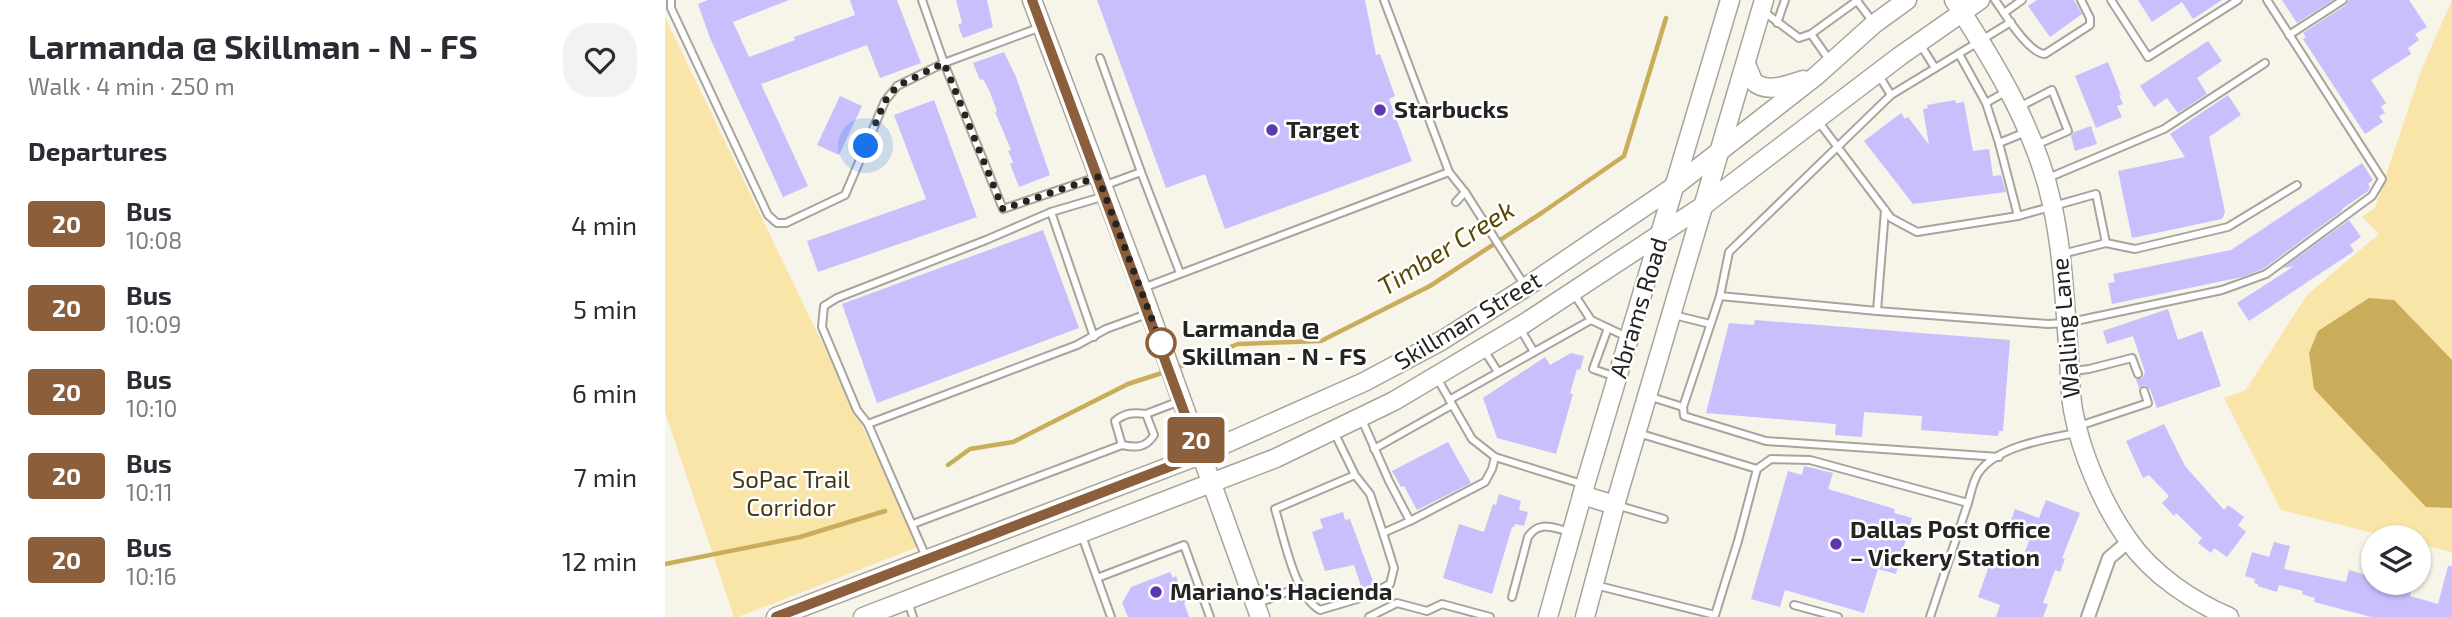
<!DOCTYPE html>
<meta charset="utf-8">
<style>
body{margin:0;font-family:"Exo 2",sans-serif;background:#f2f2f3;color:#2b2b33;height:100vh;display:flex;flex-direction:column;font-size:26px;white-space:nowrap}
*{box-sizing:border-box;margin:0}
p{font-size:23px;color:#7c7c81}
.icon{flex:none;width:38px;height:38px;fill:none;stroke:currentColor;stroke-width:2;stroke-linecap:round;stroke-linejoin:round}
.map{position:relative;flex:1;overflow:hidden}
.drawer{display:flex;flex-direction:column;background:#fff;width:665px}
.drawer>*{flex:none}
.badge{padding:0 14px;border-radius:5px;font-size:24px;line-height:46px}
.fabs{position:absolute;left:1696px;top:525px;display:grid;gap:14px}
.fabs a{display:grid;place-items:center;width:70px;height:70px;border-radius:50%;background:#fff;box-shadow:0 2px 5px #0004;font-size:35px}
.you{position:absolute;width:35px;height:35px;margin:-18px;border:5px solid #fff;border-radius:50%;background:#1a73e8;box-shadow:0 0 0 10px #1a73e833}
.map>.badge{position:absolute;translate:-50% -50%;box-shadow:0 0 0 4px #fff}
h2{padding:0 28px;font-size:26px;line-height:63px}
.round{display:grid;place-items:center;flex:none;width:74px;height:74px;border-radius:28px;background:#f2f2f3}
.summary{display:flex;align-items:center;justify-content:space-between;height:119px;padding:0 28px}
h1{font-size:33px;font-weight:700;line-height:52px}
ul{padding:0;list-style:none}
li{display:flex;align-items:center;gap:21px;height:84px;padding:0 28px}
li div{flex:1}
li b{display:block;font-size:26px}
li em{font-style:normal}
li .badge{min-width:77px;font-weight:700;text-align:center}
main{display:flex;flex:1;min-height:0}
.map>svg:first-child{display:block}
</style>
<main>
<section class="drawer">
<div class="summary"><div><h1>Larmanda @ Skillman - N - FS</h1><p>Walk · 4 min · 250 m</p></div><a class="round"><svg class="icon" aria-label="heart" viewBox="0 0 24 24"><path d="M12 20l-8-8c-3-5 5-10 8-4 3-6 11-1 8 4z"/></svg></a></div>
<h2>Departures</h2>
<ul>
<li><span class="badge" style="background:#8b5e3c;color:#fff">20</span><div><b>Bus</b><p>10:08</p></div><em>4 min</em></li>
<li><span class="badge" style="background:#8b5e3c;color:#fff">20</span><div><b>Bus</b><p>10:09</p></div><em>5 min</em></li>
<li><span class="badge" style="background:#8b5e3c;color:#fff">20</span><div><b>Bus</b><p>10:10</p></div><em>6 min</em></li>
<li><span class="badge" style="background:#8b5e3c;color:#fff">20</span><div><b>Bus</b><p>10:11</p></div><em>7 min</em></li>
<li><span class="badge" style="background:#8b5e3c;color:#fff">20</span><div><b>Bus</b><p>10:16</p></div><em>12 min</em></li>
</ul>
</section>
<div class="map">
<svg width="1787" height="617" viewBox="0 0 1787 617">
<rect width="100%" height="100%" fill="#f7f4e9"/>
<g fill="#fae5a8">
<polygon points="1787,0 1787,552 1754,544 1754,537 1725,537 1616,510 1559,398 1581,390 1642,295 1714,234 1697,217 1710,208 1757,68"/>
<polygon points="0,17 255,546 73,617 69,617 0,412"/>
</g>
<polygon fill="#c9ad5a" points="1704,298 1729,300 1787,360 1787,508 1761,507 1649,389 1644,353 1653,331"/>
<g fill="none" stroke-linecap="round" stroke-linejoin="round">
<g stroke="#c9ad5a" stroke-width="4.5">
<polyline points="511,368 573,344 656,341 765,286 878,212 959,156 1001,18"/>
<polyline points="283,465 305,449 348,442 463,384 503,371"/>
<polyline points="0,564 135,537 220,511"/>
</g>
</g>
<g fill="#c9bffd">
<polygon points="43,0 124,0 68,22 84,57 130,40 129,37 190,15 185,0 232,0 256,63 215,78 202,45 96,84 143,186 118,197 45,38 33,4"/>
<polygon points="291,0 322,0 328,27 298,38 293,25 297,23"/>
<polygon points="432,0 700,0 711,55 715,54 730,96 724,99 747,161 560,229 540,174 501,188"/>
<polygon points="1372,0 1409,0 1417,14 1385,37 1363,6"/>
<polygon points="1473,0 1557,0 1528,19 1517,2 1487,22"/>
<polygon points="1617,0 1668,0 1632,23"/>
<polygon points="1684,0 1744,0 1762,27 1750,34 1754,40 1743,48 1746,54 1706,80 1721,103 1716,107 1720,113 1714,116 1718,122 1700,134 1638,39 1641,37 1638,33 1681,5"/>
<polygon points="1543,41 1557,61 1532,78 1542,94 1513,113 1502,98 1489,107 1475,86"/>
<polygon points="339,52 351,77 385,175 354,187 345,164 348,162 343,151 346,150 330,112 332,111 324,90 318,79 315,80 308,63"/>
<polygon points="1443,62 1456,95 1454,95 1458,104 1452,106 1457,117 1431,128 1410,76"/>
<polygon points="1563,95 1576,115 1544,137 1560,212 1557,219 1467,238 1453,171 1520,157 1505,134"/>
<polygon points="175,96 197,106 174,155 152,145"/>
<polygon points="269,100 312,217 153,272 142,241 261,199 229,115"/>
<polygon points="1290,100 1291,103 1299,102 1308,151 1324,149 1328,176 1336,175 1341,192 1248,204 1199,141 1236,113 1240,119 1243,117 1264,145 1258,109 1263,108 1262,105"/>
<polygon points="1426,126 1432,144 1410,151 1406,136 1409,132"/>
<polygon points="1697,163 1708,180 1703,184 1705,187 1703,191 1677,209 1678,210 1598,269 1577,277 1447,304 1443,283 1450,282 1448,274 1566,250"/>
<polygon points="1684,220 1696,237 1685,245 1689,251 1584,321 1572,303 1629,266 1618,268"/>
<polygon points="378,230 414,328 212,403 177,304"/>
<polygon points="1503,309 1513,340 1537,331 1556,386 1492,408 1485,389 1479,385 1474,388 1471,379 1477,378 1480,372 1468,336 1442,344 1438,331"/>
<polygon points="1090,320 1345,340 1338,431 1334,431 1333,436 1256,430 1257,416 1199,412 1197,437 1170,435 1171,424 1041,413 1064,323 1089,325"/>
<polygon points="906,353 919,356 915,370 912,369 905,393 908,394 891,454 832,438 818,398 880,357 885,365"/>
<polygon points="1499,424 1520,466 1559,510 1563,505 1579,517 1573,525 1581,532 1562,557 1549,548 1546,553 1533,543 1537,538 1511,513 1509,516 1497,503 1504,496 1484,475 1478,478 1461,441"/>
<polygon points="783,442 806,483 752,510 739,486 736,487 727,471"/>
<polygon points="1139,466 1168,473 1163,489 1230,509 1229,513 1247,518 1231,574 1213,569 1199,613 1120,590 1115,607 1086,599 1123,471 1137,475"/>
<polygon points="834,494 856,501 854,510 863,512 859,526 850,524 849,527 847,527 827,594 778,578 794,524 819,532 828,504 831,505"/>
<polygon points="1381,500 1415,513 1397,558 1400,559 1395,572 1390,570 1378,603 1383,604 1378,617 1331,617 1335,605 1313,597 1328,555 1355,565 1364,541 1342,532 1350,509 1374,518"/>
<polygon points="678,512 680,520 685,519 709,584 697,589 689,565 660,571 647,532 658,528 655,519"/>
<polygon points="1609,542 1625,546 1619,569 1681,582 1684,570 1708,577 1708,583 1748,583 1745,596 1773,604 1783,566 1787,566 1787,617 1706,617 1649,602 1650,598 1637,594 1638,591 1614,585 1612,592 1593,586 1593,584 1589,583 1590,579 1580,576 1587,552 1604,557"/>
<polygon points="505,572 508,578 511,576 521,602 519,603 524,617 463,617 457,603 466,587"/>
</g>
<g fill="none" stroke-linecap="round" stroke-linejoin="round">
<g stroke="#a8a49b" stroke-width="10">
<g id="lane">
<polyline points="6,0 6,8 103,215 112,223 121,223 180,195 220,101 232,86 279,63 376,27"/>
<polyline points="257,0 279,63 338,209 432,177"/>
<polyline points="719,0 784,172 800,192 860,286"/>
<path d="M1330 0C1340 14 1363 53 1380 54L1425 25V18L1416 0"/>
<polyline points="1446,0 1483,57 1573,0"/>
<polyline points="1192,1 1208,22"/>
<polyline points="1098,11 1134,38 1146,34 1193,0"/>
<polyline points="1339,13 1357,0"/>
<polyline points="1112,23 1120,0"/>
<polyline points="1146,34 1165,61"/>
<polyline points="1624,35 1678,0"/>
<polyline points="1255,44 1270,68"/>
<polyline points="1294,54 1321,103 1342,91"/>
<polyline points="435,58 476,172"/>
<polyline points="1213,74 1226,95 1346,22"/>
<polyline points="1226,95 1064,252 1055,296 1212,311 1383,324 1401,323 1557,290 1601,274 1707,196 1717,179 1602,0"/>
<polyline points="1321,103 1334,143 1361,132"/>
<polyline points="1354,107 1387,90 1403,131 1371,145"/>
<polyline points="1153,121 1226,218 1252,232 1353,216 1431,194 1441,243 1397,254"/>
<polyline points="1334,143 1353,216"/>
<polyline points="1383,178 1499,129 1600,63"/>
<polyline points="438,186 476,172 515,273"/>
<polyline points="440,196 386,212 321,240 172,298 159,306 157,327 192,410 203,424 412,345 441,329 482,314"/>
<polyline points="791,202 800,192"/>
<polyline points="386,212 429,337"/>
<polyline points="1441,243 1470,249 1563,227 1632,185"/>
<polyline points="478,288 784,172"/>
<polyline points="1055,296 1018,407 1019,416 1101,441 1334,457"/>
<polyline points="1212,311 1220,210"/>
<polyline points="1009,315 1045,324"/>
<polyline points="926,320 962,337"/>
<polyline points="943,328 928,369 951,377"/>
<polyline points="856,330 869,352"/>
<polyline points="819,350 833,372"/>
<polyline points="1407,371 1424,369 1467,358 1473,374"/>
<polyline points="772,378 807,439 830,457"/>
<polyline points="983,396 1018,407"/>
<polyline points="784,400 926,320 909,294"/>
<polyline points="697,420 724,481 745,521 820,482 827,469 830,457 917,484"/>
<polyline points="203,424 261,557"/>
<polyline points="1414,426 1483,403 1479,391"/>
<polyline points="973,433 1092,469"/>
<path d="M670 434 690 475 610 509C619 537 629 595 655 610L702 596 725 584 729 568 718 533 705 494 690 475"/>
<path d="M457 445 450 421C460 413 468 412 481 414"/>
<polyline points="709,449 787,405"/>
<polyline points="951,505 999,519"/>
<path d="M248 524 457 445C471 448 481 448 489 435L481 414 515 401"/>
<polyline points="718,533 745,521"/>
<polyline points="417,536 446,617"/>
<polyline points="432,578 519,545 545,617"/>
<path d="M930 585 1050 615 1073 541 1092 469 1106 459 1145 460 1303 503C1306 493 1308 480 1314 472 1333 446 1381 439 1411 433"/>
<path d="M847 597 863 537C874 520 888 528 906 532"/>
<polyline points="243,602 248,617"/>
<polyline points="591,604 635,587"/>
<polyline points="1129,605 1173,617"/>
<polyline points="704,617 732,603 762,611 777,604 825,617"/>
<polyline points="1265,617 1303,503"/>
</g>
</g>
<g stroke="#a8a49b" stroke-width="16">
<polyline id="street" points="1423,617 1444,558 1464,541"/>
</g>
<g stroke="#a8a49b" stroke-width="21">
<g id="secondary">
<polyline points="367,0 476,288 595,617"/>
<path d="M1289 0C1330 63 1371 130 1387 204 1398 253 1400 307 1404 357 1405 374 1405 393 1408 410 1416 453 1438 505 1464 541 1487 574 1527 601 1564 617"/>
<path d="M1081 64 1088 81C1101 94 1122 85 1138 80"/>
<polyline points="917,495 950,505"/>
<polyline points="111,617 535,455 699,382 776,341 861,287 1010,186 1151,76 1209,24 1242,0"/>
<polyline points="198,617 611,458 729,401 860,323 1038,206 1235,56 1315,0"/>
<polyline points="883,617 920,485 1065,0"/>
<polyline points="920,617 950,505 1099,0"/>
</g>
</g>
<use href="#lane" stroke="#fff" stroke-width="6"/>
<use href="#street" stroke="#fff" stroke-width="12"/>
<use href="#secondary" stroke="#fff" stroke-width="18"/>
</g>
<g fill="none" stroke-linecap="round" stroke-linejoin="round">
<g stroke="#fff" stroke-width="16">
<polyline id="line" points="111,617 535,455 367,0"/>
</g>
<use href="#line" stroke="#8b5e3c" stroke-width="10"/>
<polyline stroke="#252420" stroke-width="7" stroke-dasharray="0 12.6" points="201,146 220,101 232,86 279,63 338,209 433,177 496,343"/>
</g>
<g fill="#5d39b1" stroke="#fff" stroke-width="2.5">
<circle cx="715" cy="110" r="7"/>
<circle cx="607" cy="130" r="7"/>
<circle cx="1171" cy="544" r="7"/>
<circle cx="491" cy="592" r="7"/>
</g>
<circle fill="#fff" stroke="#8b5e3c" stroke-width="3.5" cx="496" cy="343" r="14"/>
<g text-anchor="middle" stroke-width="5" stroke-linejoin="round" paint-order="stroke">
<g font-size="24" font-weight="bold" fill="#252420" stroke="#fff" text-anchor="start">
<text x="729" y="118">Starbucks</text>
<text x="621" y="138">Target</text>
<text x="1185" y="538">Dallas Post Office<tspan x="1185" dy="28">– Vickery Station</tspan></text>
<text x="505" y="600">Mariano's Hacienda</text>
</g>
<g font-size="24" fill="#252420" stroke="#fff">
<text transform="translate(974 308) rotate(-73)" y="8">Abrams Road</text>
<text transform="translate(803 321) rotate(-31)" y="8">Skillman Street</text>
<text transform="translate(1401 328) rotate(-95)" y="8">Walling Lane</text>
</g>
<g font-size="24" font-weight="bold" fill="#252420" stroke="#fff" text-anchor="start">
<text x="517" y="337">Larmanda @<tspan x="517" dy="28">Skillman - N - FS</tspan></text>
</g>
<g font-size="24" fill="#443814" stroke="#fff">
<text x="126" y="488">SoPac Trail<tspan x="126" dy="28">Corridor</tspan></text>
</g>
<g font-size="26" font-style="italic" fill="#594600" stroke="#fff">
<text transform="translate(781 248) rotate(-32)" y="9">Timber Creek</text>
</g>
</g>
</svg>
<div class="fabs">
<a><svg class="icon" aria-label="layers" viewBox="0 0 24 24"><path d="M12 4l9 5-9 5-9-5zM3 14l9 5 9-5"/></svg></a>
</div>
<div class="you" style="left:201px;top:146px"></div>
<b class="badge" style="left:531px;top:440px;background:#8b5e3c;color:#fff">20</b>
</div>
</main>
